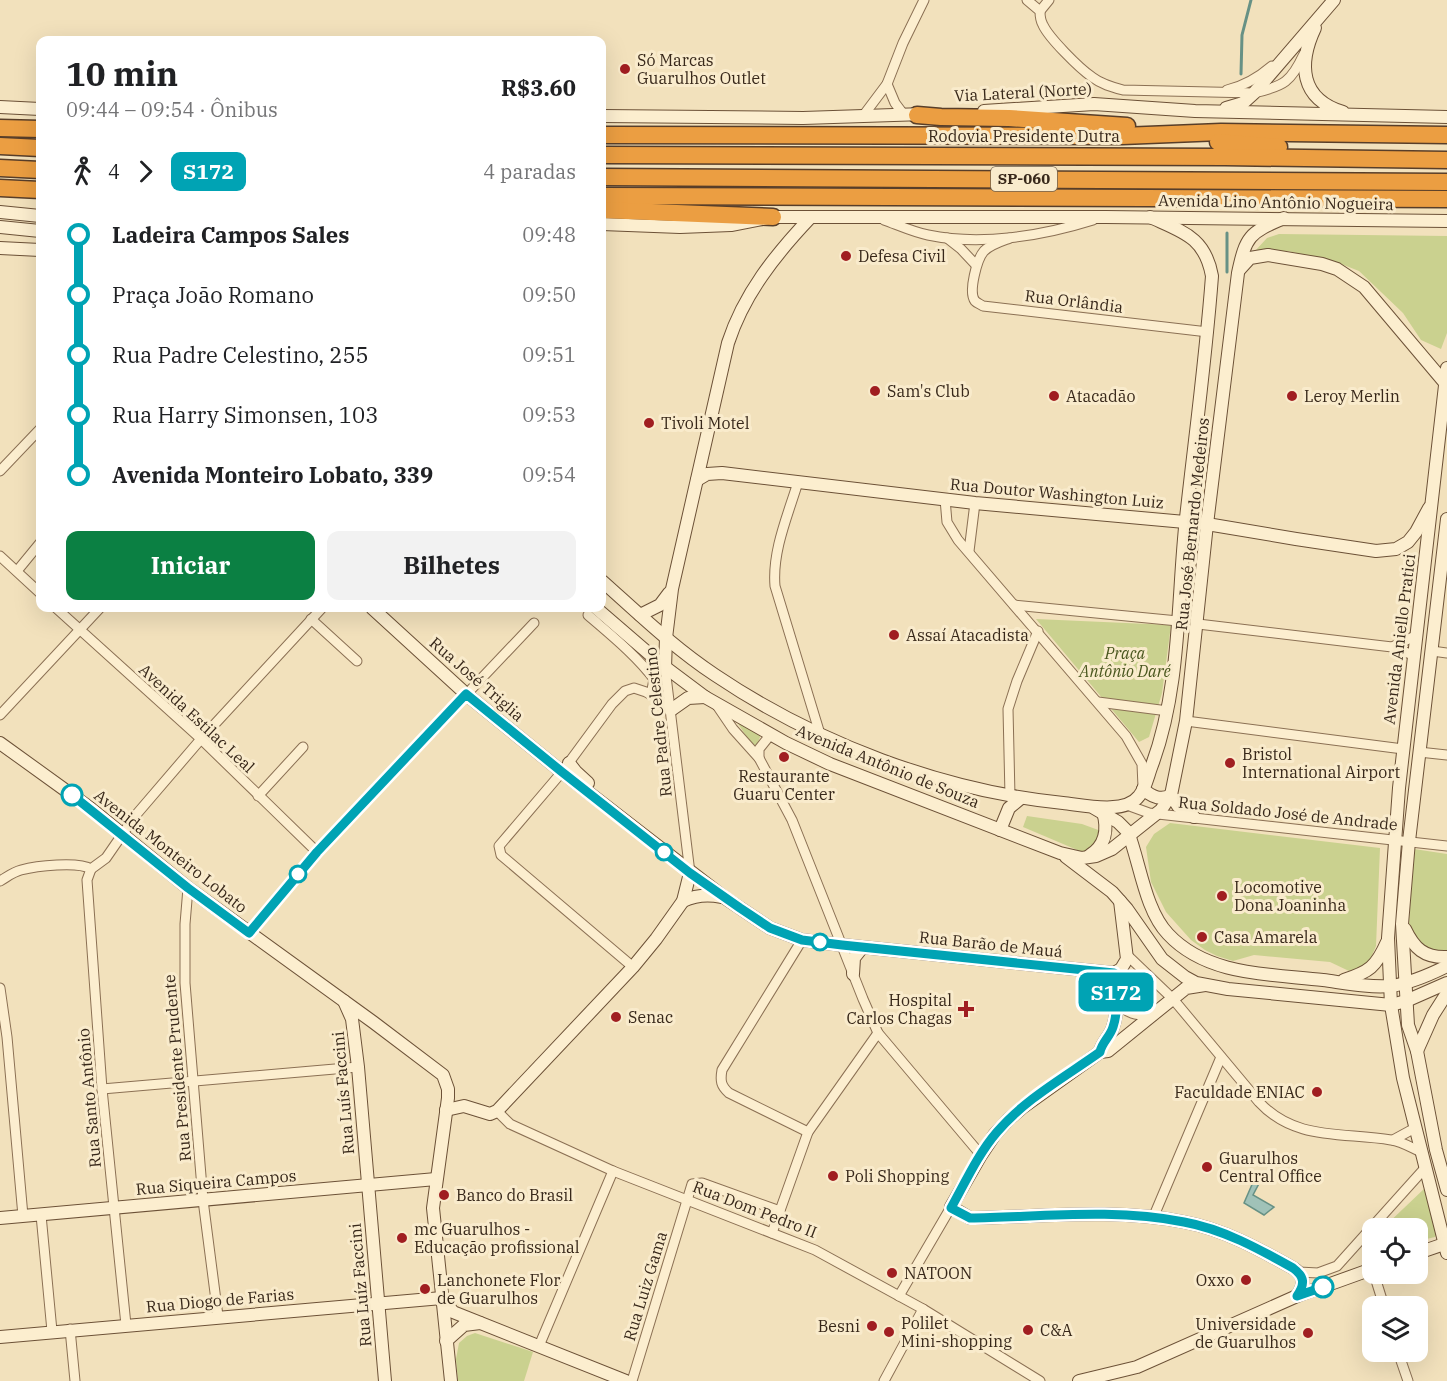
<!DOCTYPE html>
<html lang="pt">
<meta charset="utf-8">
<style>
body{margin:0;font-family:"IBM Plex Serif",serif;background:#f2f2f2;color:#202124;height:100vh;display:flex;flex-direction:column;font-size:22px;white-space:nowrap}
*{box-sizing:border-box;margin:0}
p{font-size:20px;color:#757577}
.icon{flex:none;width:33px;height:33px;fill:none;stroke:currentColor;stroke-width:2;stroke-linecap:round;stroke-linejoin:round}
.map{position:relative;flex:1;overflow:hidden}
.details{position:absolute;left:36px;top:36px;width:570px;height:576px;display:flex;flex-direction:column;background:#fff;border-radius:12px;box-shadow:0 6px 24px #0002}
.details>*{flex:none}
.badge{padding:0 12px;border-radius:9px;font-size:21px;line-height:39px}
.controls{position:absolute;left:1362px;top:1218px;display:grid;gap:12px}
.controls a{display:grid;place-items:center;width:66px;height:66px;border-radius:12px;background:#fff;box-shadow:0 6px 24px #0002;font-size:30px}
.map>.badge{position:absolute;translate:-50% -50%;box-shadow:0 0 0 3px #fff}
.legs{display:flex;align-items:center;gap:9px;height:66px;padding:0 30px;font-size:20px}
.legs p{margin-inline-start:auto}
.overview{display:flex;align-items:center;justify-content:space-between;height:102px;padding:0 30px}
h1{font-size:33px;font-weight:800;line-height:45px}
.button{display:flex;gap:12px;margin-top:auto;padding:12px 30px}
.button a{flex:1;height:69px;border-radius:12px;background:#0b8043;color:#fff;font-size:24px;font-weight:800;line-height:69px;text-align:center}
.button a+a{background:#f2f2f2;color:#202124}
ul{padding:0 30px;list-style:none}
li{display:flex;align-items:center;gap:21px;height:60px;font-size:22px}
li i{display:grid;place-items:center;width:9px;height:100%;margin:0 8px;background:currentColor}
li i::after{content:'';width:15px;height:15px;margin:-8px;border:4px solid;border-radius:50%;background:#fff}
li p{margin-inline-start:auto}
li:first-child i{background:linear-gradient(#0000 50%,currentColor 0)}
li:last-child i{background:linear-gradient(currentColor 50%,#0000 0)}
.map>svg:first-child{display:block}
</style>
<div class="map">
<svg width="1447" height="1381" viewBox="0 0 1447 1381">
<rect width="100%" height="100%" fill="#f2e1bc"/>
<g fill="#cad18f">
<polygon points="1279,234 1447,236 1447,333 1441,349 1421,340 1403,313 1359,271 1336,262 1288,251 1255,251 1267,238"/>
<polygon points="1036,619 1171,625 1162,693 1149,737 1139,742"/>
<polygon points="737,721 762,732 755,750 737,722"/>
<polygon points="1027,816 1082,824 1101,831 1095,848 1082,852 1023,827"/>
<polygon points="1170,823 1380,848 1376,946 1370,960 1361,968 1349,971 1330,962 1254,955 1233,961 1217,956 1205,950 1191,940 1166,912 1151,882 1146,847 1154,834"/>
<path d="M1414 849 1447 854V953C1427 952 1416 943 1409 924Z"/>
<polygon points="1133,970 1157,992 1133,1011 1121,983"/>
<polygon points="1425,1188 1440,1230 1435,1237 1418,1241 1418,1228 1383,1228"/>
<polygon points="475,1333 533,1352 524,1381 458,1381 456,1359 459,1343 467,1336"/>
</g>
<polygon fill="#a0c2b8" stroke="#679185" stroke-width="1.5" points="1257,1173 1263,1176 1253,1195 1274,1207 1264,1215 1244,1203"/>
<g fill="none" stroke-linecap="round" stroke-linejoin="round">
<g stroke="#679185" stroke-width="3">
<polyline points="1241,74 1242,35 1251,0"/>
<polyline points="1227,233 1227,272"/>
</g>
<g stroke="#8b7054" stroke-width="11">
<g id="street">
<path d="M1027 0 1040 11C1040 16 1040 20 1043 25 1049 38 1079 68 1092 77 1101 84 1112 87 1123 90L1254 93C1284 86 1291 82 1304 54"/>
<polyline points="1040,11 1049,0"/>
<polyline points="887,84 895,103 904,115"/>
<path d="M1227 90C1245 86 1258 78 1272 66"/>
<polyline points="863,116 887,84 903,43 924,0"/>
<path d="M884 220C898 225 913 232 928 235 981 246 1042 236 1093 220"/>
<polyline points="947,238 961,249 976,265"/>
<path d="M1010 238C1002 241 991 244 984 251 977 259 968 292 975 301 977 303 980 304 983 306L1208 332"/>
<polyline points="0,471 40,429"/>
<path d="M798 482C788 515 772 551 775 586L820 734"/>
<polyline points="945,499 947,522 958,540 1126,736 1142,764 1143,787"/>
<polyline points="969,551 975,503"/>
<polyline points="0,556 40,593"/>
<polyline points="17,571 40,543"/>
<polyline points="1014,605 1178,621"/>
<polyline points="56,608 201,739 317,852"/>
<path d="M588 615C611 635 636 655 654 679L651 695"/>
<polyline points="311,619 357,661"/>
<polyline points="1198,624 1392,647 1413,655"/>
<polyline points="1392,647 1415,636"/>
<polyline points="1432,651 1447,653"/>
<polyline points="665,668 690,873"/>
<polyline points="1098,702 1168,711"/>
<polyline points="716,704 733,729 759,758 792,820 863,999 878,1033 981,1155"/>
<polyline points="0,715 100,608"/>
<polyline points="1186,721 1403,749"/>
<polyline points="1419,752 1447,755"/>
<polyline points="759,758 759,749 771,734"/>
<polyline points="258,796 303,747"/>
<polyline points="1010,796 1008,709 1017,681 1038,631"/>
<polyline points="1127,805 1149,813 1447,846"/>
<polyline points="91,869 87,880 102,1089 126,1325"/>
<polyline points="91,869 106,858 135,816 201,739 322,608"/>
<path d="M0 881C7 877 13 872 21 870 36 866 78 861 91 869"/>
<polyline points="188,888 185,924 185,983 203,1200 218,1316"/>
<polyline points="249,933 317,852 534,623"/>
<path d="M802 940 722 1070C720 1081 721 1086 729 1093L808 1132"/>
<path d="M1127 955 1173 999 1259 1102C1295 1141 1342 1132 1391 1140 1401 1141 1412 1148 1421 1152"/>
<polyline points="633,967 501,855 499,846 562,772 612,704 625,691 634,688 646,692 660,700 671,710"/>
<polyline points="0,988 7,1037 23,1216"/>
<path d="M1117 1002C1127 1015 1138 1015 1153 1016"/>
<polyline points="102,1089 358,1067"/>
<polyline points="497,1111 510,1124 613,1171 815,1250 923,1309 1040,1381"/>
<polyline points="1393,1140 1415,1128"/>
<polyline points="41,1215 52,1331"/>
<polyline points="1153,1218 1221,1057"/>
<polyline points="772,1233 808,1132 878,1033"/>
<polyline points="1299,1272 1318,1273 1337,1266 1425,1168"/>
<polyline points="1374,1274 1384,1306"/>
<polyline points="899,1296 951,1207"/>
<polyline points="70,1329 75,1381"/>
<polyline points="539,1346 613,1171"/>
<polyline points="1398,1352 1408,1381"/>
<polyline points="632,1381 692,1184 702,1183 780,1211"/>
<polyline points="884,1381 923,1309"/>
</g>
</g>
<g stroke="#6c5137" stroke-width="14">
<g id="secondary">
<path d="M1315 28C1298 64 1300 99 1343 112"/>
<polyline points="0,107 40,109"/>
<polyline points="1226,108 1243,103 1254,93 1334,0"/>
<polyline points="984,111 1094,104 1195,111 1447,117"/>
<polyline points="602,116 803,118 924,114"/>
<polyline points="0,212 40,216"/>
<polyline points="602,224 680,227 731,225 773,217 1106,217 1447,221"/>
<polyline points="0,227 40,231"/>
<polyline points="0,248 40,250"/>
<polyline points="1240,269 1250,258 1268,255 1322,264 1337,269 1364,287 1445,383"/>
<polyline points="1447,368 1399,788 1388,938 1391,1005 1403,1078 1447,1253"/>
<polyline points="697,480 707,474 722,473 975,503 1207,524 1296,539 1376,551 1396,549 1408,542 1416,532 1429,508"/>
<polyline points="1447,519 1409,841 1402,924 1408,1025 1417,1051 1436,1150 1447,1190"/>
<path d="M602 581C638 613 674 648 715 675 816 743 942 791 1063 803 1083 805 1125 815 1139 796 1146 788 1148 775 1152 765 1181 687 1177 600 1186 518 1195 437 1206 357 1212 276 1205 237 1183 232 1150 217"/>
<polyline points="372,608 466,694 562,772 725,898 770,928 802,940 842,945 1114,973 1121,969 1127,959 1120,901"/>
<path d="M596 608 661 664 705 697 786 743 830 764 1060 853 1082 858 1096 856 1112 849 1161 810 1171 795 1186 721 1207 524 1238 273C1246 236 1249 233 1284 218"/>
<polyline points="640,615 660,605 669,593"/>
<path d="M665 668 666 638 672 589 728 343C744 294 775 255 810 218"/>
<polyline points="671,710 688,698 705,697"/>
<polyline points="0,743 90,808 188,888 373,1022 443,1075 448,1089 448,1098 433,1208 451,1381"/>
<polyline points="569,763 576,772 588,783"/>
<path d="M1143 789C1152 797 1161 801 1171 795L1178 806 1194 817"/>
<path d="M1094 808 1118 822 1128 832C1140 863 1145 910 1168 934 1207 976 1270 974 1323 980 1345 983 1369 988 1391 986 1411 983 1429 975 1447 966"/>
<polyline points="1000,830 1009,808 1021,798"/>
<path d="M1090 855C1106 845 1108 829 1103 812"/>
<polyline points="1066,857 1112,892 1127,909 1162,959 1185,977 1196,983 1228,989 1391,1005 1406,1001 1447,983"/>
<path d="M683 901C696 895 707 894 721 897"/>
<path d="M1405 929C1414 948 1424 958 1447 957"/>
<polyline points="853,974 854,958 862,948"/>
<path d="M1344 980C1369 972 1376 967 1387 942"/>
<path d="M1205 985 1186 988 1108 1051 1100 1052 1023 1107 1009 1119 995 1134 981 1155 951 1207 970 1218C1040 1217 1114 1208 1184 1222 1223 1229 1259 1249 1293 1268 1305 1276 1305 1284 1297 1296"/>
<polyline points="344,1001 352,1019 358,1067 385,1381"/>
<polyline points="1417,1051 1433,1015 1447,993"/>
<path d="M1100 1052C1102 1042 1110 1037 1113 1027 1119 1009 1116 991 1114 973"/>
<polyline points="446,1110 464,1106 490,1114 497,1111 633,967 656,939 683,901 690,873"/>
<polyline points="0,1218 436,1179"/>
<polyline points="1418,1253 1447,1243"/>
<polyline points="443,1299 453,1312 626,1381"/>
<polyline points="0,1337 442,1298"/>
<polyline points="446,1341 464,1325 480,1323"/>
<polyline points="1079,1381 1137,1367 1297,1296 1372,1269"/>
</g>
</g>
<g stroke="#583e29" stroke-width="19">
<g id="highway">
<polyline points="917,115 941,117 1009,118 1127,126"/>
<polyline points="0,128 40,129"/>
<polyline points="602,135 1122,136 1221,132 1447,135"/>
<polyline points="1218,142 1279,147"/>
<polyline points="0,146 40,148"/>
<polyline points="602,155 1225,157 1447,160"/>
<polyline points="0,168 40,170"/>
<polyline points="602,177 1447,182"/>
<polyline points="0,188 40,190"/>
<polyline points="602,196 1447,199"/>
<polyline points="602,210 773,217"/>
</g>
</g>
<use href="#street" stroke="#fceecf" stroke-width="9"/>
<use href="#secondary" stroke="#fceecf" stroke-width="12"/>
<use href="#highway" stroke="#eb9e42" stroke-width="16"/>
</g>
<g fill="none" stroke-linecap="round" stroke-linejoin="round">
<g stroke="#fff" stroke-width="14">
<path id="line-1" d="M72 795 188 888 249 933 317 852 466 694 562 772 690 873 740 908 770 928 802 940 842 945 1114 973C1116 991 1119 1009 1113 1027 1110 1037 1102 1042 1100 1052 1065 1077 1025 1099 997 1132 978 1154 965 1183 951 1208L970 1218C1040 1217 1114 1208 1184 1222 1223 1229 1259 1249 1293 1268 1305 1277 1305 1284 1297 1296L1323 1287"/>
</g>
<use href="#line-1" stroke="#00a3b4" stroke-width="9"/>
</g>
<g fill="#a01e21" stroke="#f9ebcc" stroke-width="2">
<circle cx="625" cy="69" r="6"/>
<circle cx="846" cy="256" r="6"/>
<circle cx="875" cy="391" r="6"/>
<circle cx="1054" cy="396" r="6"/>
<circle cx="1292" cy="396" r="6"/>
<circle cx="649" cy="423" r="6"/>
<circle cx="894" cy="635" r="6"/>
<circle cx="784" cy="757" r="6"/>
<circle cx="1230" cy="763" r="6"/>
<circle cx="1222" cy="896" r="6"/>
<circle cx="1202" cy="937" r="6"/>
<path d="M963 1000h6v6h6v6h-6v6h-6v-6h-6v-6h6z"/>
<circle cx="616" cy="1017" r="6"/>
<circle cx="1317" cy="1092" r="6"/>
<circle cx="1207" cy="1167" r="6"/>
<circle cx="833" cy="1176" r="6"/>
<circle cx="444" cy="1195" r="6"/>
<circle cx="402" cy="1238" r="6"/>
<circle cx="892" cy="1273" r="6"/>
<circle cx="1246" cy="1280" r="6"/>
<circle cx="425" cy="1289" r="6"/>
<circle cx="872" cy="1326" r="6"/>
<circle cx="1028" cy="1330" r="6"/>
<circle cx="889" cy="1332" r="6"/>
<circle cx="1308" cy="1333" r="6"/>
</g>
<g fill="#fff" stroke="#00a3b4" stroke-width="3">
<circle cx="72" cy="795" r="10"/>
<circle cx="664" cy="852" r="8"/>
<circle cx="298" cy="874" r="8"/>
<circle cx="820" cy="942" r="8"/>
<circle cx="1323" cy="1287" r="10"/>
</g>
<g text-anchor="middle" stroke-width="6" stroke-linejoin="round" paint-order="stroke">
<rect fill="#f9ebcc" stroke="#72624f" stroke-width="1.5" x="991" y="167" width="66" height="24" rx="4.5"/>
<g font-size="15" font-weight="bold" fill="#38281a">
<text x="1024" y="184">SP-060</text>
</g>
<g font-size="16" fill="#38281a" stroke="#f9ebcc" text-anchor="start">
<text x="637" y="66">Só Marcas<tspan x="637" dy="18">Guarulhos Outlet</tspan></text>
<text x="858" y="262">Defesa Civil</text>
<text x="887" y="397">Sam's Club</text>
<text x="1066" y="402">Atacadão</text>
<text x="1304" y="402">Leroy Merlin</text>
<text x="661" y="429">Tivoli Motel</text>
<text x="906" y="641">Assaí Atacadista</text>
<text x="1242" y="760">Bristol<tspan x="1242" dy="18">International Airport</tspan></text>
<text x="784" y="782" text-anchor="middle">Restaurante<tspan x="784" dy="18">Guaru Center</tspan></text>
<text x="1234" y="893">Locomotive<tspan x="1234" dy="18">Dona Joaninha</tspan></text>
<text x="1214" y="943">Casa Amarela</text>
<text x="952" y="1006" text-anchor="end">Hospital<tspan x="952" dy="18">Carlos Chagas</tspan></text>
<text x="628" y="1023">Senac</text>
<text x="1305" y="1098" text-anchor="end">Faculdade ENIAC</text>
<text x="1219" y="1164">Guarulhos<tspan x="1219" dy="18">Central Office</tspan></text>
<text x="845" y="1182">Poli Shopping</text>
<text x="456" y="1201">Banco do Brasil</text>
<text x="414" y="1235">mc Guarulhos -<tspan x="414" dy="18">Educação profissional</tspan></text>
<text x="904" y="1279">NATOON</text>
<text x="437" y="1286">Lanchonete Flor<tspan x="437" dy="18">de Guarulhos</tspan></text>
<text x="1234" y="1286" text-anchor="end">Oxxo</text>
<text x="901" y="1329">Polilet<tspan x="901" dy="18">Mini-shopping</tspan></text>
<text x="1296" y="1330" text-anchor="end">Universidade<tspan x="1296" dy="18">de Guarulhos</tspan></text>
<text x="860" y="1332" text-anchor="end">Besni</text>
<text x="1040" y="1336">C&amp;A</text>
</g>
<g font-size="16" fill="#38281a" stroke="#f9ebcc">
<text transform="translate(1023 92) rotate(-3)" y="6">Via Lateral (Norte)</text>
<text x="1024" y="142">Rodovia Presidente Dutra</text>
<text transform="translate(1276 202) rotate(1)" y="6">Avenida Lino Antônio Nogueira</text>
<text transform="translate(1074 301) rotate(7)" y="6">Rua Orlândia</text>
<text transform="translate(1057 493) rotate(5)" y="6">Rua Doutor Washington Luiz</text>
<text transform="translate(1192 524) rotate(-84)" y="6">Rua José Bernardo Medeiros</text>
<text transform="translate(1399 639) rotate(-83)" y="6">Avenida Aniello Pratici</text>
<text transform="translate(477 679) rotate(41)" y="6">Rua José Triglia</text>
<text transform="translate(197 718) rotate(43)" y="6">Avenida Estilac Leal</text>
<text transform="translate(658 722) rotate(-96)" y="6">Rua Padre Celestino</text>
<text transform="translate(888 766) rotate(22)" y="6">Avenida Antônio de Souza</text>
<text transform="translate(1288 813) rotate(6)" y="6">Rua Soldado José de Andrade</text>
<text transform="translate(171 851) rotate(38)" y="6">Avenida Monteiro Lobato</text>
<text transform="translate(991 944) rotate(6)" y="6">Rua Barão de Mauá</text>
<text transform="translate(177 1068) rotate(-95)" y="6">Rua Presidente Prudente</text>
<text transform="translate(343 1093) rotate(-95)" y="6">Rua Luís Faccini</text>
<text transform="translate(89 1098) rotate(-95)" y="6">Rua Santo Antônio</text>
<text transform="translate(216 1182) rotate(-5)" y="6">Rua Siqueira Campos</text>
<text transform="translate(755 1209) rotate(21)" y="6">Rua Dom Pedro II</text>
<text transform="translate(360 1285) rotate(-95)" y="6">Rua Luíz Faccini</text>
<text transform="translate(645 1286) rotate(-73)" y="6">Rua Luiz Gama</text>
<text transform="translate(220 1300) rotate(-5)" y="6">Rua Diogo de Farias</text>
</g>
<g font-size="16" font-style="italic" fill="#4a571f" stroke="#f9ebcc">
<text x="1125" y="659">Praça<tspan x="1125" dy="18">Antônio Daré</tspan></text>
</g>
</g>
</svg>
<div class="controls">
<a><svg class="icon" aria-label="locate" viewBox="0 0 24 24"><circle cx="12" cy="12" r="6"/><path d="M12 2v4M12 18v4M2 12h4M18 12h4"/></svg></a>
<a><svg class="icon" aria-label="layers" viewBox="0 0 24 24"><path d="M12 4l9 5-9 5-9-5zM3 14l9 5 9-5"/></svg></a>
</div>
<b class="badge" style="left:1116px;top:992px;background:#00a3b4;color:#fff">S172</b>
<section class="details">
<div class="overview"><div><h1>10 min</h1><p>09:44 – 09:54 · Ônibus</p></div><b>R$3.60</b></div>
<div class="legs"><svg class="icon" aria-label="walk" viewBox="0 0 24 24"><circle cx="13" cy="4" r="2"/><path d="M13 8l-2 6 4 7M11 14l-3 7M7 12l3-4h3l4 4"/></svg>4<svg class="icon" aria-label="forward" viewBox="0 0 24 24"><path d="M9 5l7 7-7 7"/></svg><b class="badge" style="background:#00a3b4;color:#fff">S172</b><p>4 paradas</p></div>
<ul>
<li><i style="color:#00a3b4"></i><b>Ladeira Campos Sales</b><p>09:48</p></li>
<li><i style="color:#00a3b4"></i><span>Praça João Romano</span><p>09:50</p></li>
<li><i style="color:#00a3b4"></i><span>Rua Padre Celestino, 255</span><p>09:51</p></li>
<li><i style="color:#00a3b4"></i><span>Rua Harry Simonsen, 103</span><p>09:53</p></li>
<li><i style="color:#00a3b4"></i><b>Avenida Monteiro Lobato, 339</b><p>09:54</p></li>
</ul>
<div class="button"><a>Iniciar</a><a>Bilhetes</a></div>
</section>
</div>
